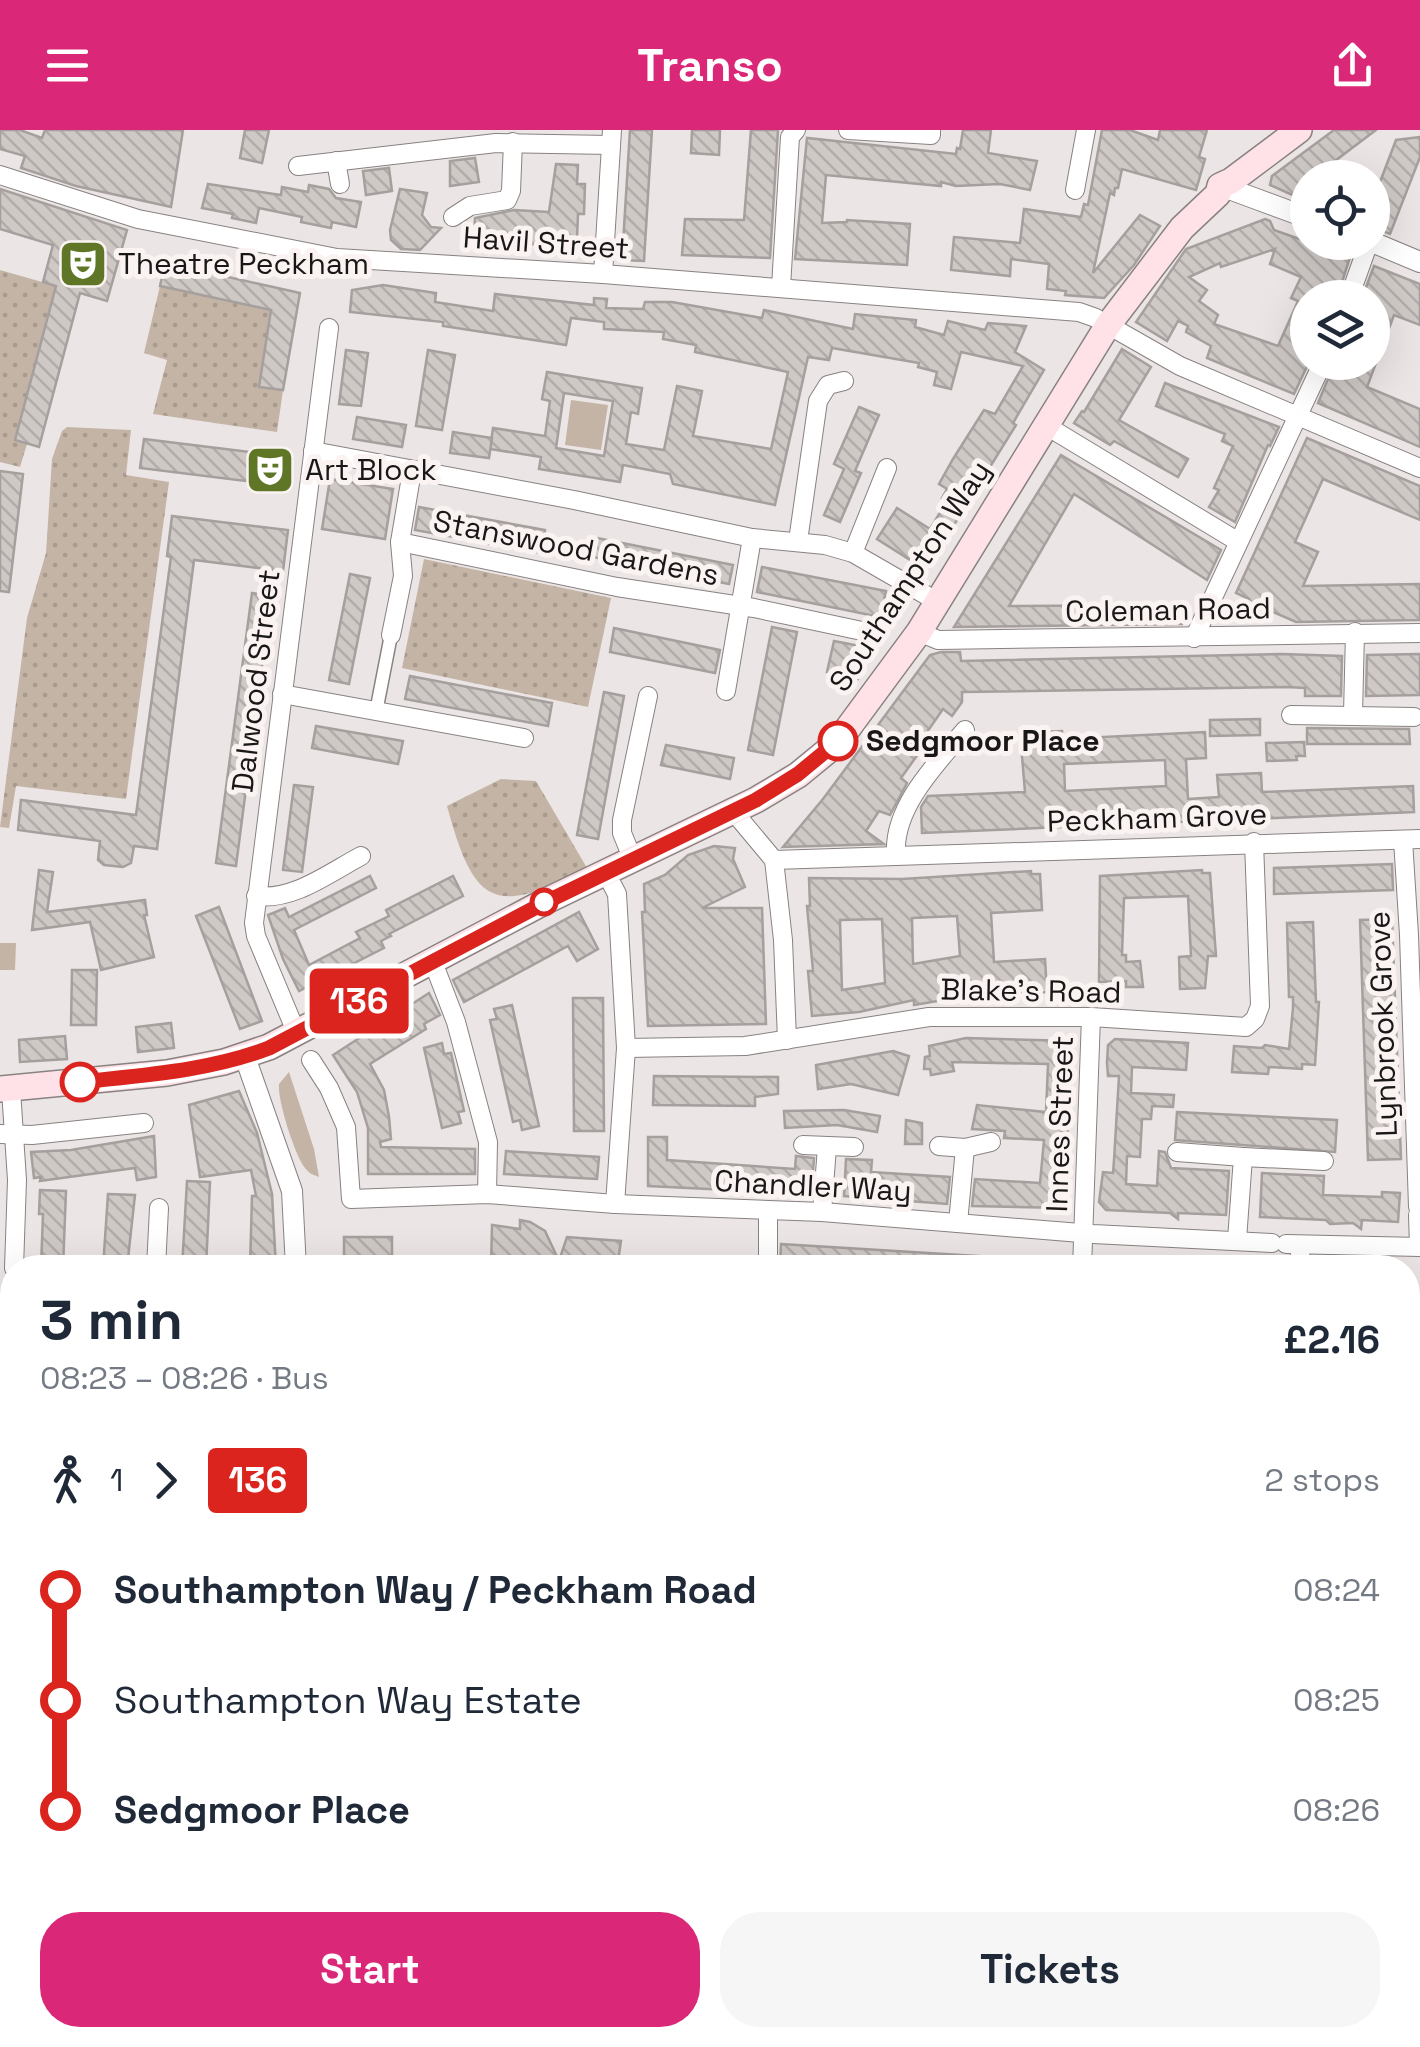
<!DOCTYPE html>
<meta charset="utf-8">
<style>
body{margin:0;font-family:"Space Grotesk",sans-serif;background:#f6f6f7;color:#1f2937;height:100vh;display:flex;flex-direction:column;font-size:38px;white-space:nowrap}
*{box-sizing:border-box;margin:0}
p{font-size:32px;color:#747a83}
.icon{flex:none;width:55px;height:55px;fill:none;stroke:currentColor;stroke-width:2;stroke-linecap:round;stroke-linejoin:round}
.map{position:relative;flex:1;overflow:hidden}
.details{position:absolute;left:0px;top:1125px;width:1420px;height:792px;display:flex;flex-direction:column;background:#fff;border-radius:40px 40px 0 0;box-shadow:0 10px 40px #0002}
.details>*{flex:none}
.badge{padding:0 20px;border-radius:8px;font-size:35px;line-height:65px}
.tools{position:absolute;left:1290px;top:30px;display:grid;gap:20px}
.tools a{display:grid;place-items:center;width:100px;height:100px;border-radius:50%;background:#fff;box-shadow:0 10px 40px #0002;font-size:50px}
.map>.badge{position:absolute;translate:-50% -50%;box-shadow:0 0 0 5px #fff}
.legs{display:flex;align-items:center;gap:15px;height:110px;padding:0 40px;font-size:32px}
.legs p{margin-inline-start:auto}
.head{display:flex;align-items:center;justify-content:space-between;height:170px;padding:0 40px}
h1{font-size:55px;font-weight:700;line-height:75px}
.primary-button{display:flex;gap:20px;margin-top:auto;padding:20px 40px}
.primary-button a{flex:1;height:115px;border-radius:40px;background:#db2777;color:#fff;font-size:40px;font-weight:700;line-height:115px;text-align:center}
.primary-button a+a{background:#f6f6f7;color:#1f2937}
ul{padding:0 40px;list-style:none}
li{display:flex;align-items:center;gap:35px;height:110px;font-size:38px}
li i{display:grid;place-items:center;width:15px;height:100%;margin:0 12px;background:currentColor}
li i::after{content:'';width:25px;height:25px;margin:-12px;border:8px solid;border-radius:50%;background:#fff}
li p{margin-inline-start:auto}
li:first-child i{background:linear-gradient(#0000 50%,currentColor 0)}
li:last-child i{background:linear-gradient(currentColor 50%,#0000 0)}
header{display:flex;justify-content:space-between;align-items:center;height:130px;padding:0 40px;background:#db2777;color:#fff;font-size:45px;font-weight:700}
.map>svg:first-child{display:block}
</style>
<header><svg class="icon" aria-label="menu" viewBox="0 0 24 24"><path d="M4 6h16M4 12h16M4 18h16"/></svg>Transo<svg class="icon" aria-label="share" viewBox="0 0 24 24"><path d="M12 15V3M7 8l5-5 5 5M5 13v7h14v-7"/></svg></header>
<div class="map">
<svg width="1420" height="1917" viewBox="0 0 1420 1917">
<defs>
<pattern id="grass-dots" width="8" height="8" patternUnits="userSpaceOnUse" patternTransform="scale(2.5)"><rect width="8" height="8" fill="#c4b4a5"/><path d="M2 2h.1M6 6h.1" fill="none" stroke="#a89a8d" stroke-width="1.8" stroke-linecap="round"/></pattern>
<pattern id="forest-crowns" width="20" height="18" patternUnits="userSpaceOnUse" patternTransform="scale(2.5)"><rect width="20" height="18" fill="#c4b4a5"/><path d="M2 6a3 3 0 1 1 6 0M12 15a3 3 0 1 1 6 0" fill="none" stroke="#a89a8d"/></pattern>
<pattern id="building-back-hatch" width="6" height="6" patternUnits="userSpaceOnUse" patternTransform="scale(2.5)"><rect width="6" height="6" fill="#cfc9c6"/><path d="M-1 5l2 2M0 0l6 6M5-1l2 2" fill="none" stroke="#b1aca9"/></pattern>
</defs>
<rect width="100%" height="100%" fill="#ece5e5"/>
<g fill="url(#grass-dots)">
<polygon points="0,140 56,156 15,310 27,314 20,337 0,332"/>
<polygon points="160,156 271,180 259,256 283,260 277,302 153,284 167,230 144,223"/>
<polygon points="67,297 131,300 126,345 169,352 126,669 16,656 9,698 0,697 27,488 46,423 52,329 62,301"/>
<polygon points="424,429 611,468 588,577 402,538"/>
<path d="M501 649 536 651 587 738C494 787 474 776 447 676Z"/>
<polygon points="1408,1701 1420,1704 1420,1776 1408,1772"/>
<path d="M1200 1905H1284L1279 1917C1255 1917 1218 1917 1200 1905Z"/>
</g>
<polygon fill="url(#forest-crowns)" points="1408,1550 1420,1552 1420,1595 1408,1592"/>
<g fill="#c4b4a5">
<polygon points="571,270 608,275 601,320 565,315"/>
<polygon points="0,813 16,813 15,840 0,840"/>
<path d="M289 942 314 1019 319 1047C312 1044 311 1045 305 1038 295 1026 277 969 279 954Z"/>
</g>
<g fill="url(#building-back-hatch)" stroke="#a59f9d" stroke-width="2.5" fill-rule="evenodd">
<polygon points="0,0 20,0 42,8 45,0 183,0 171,77 76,56 21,38 25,26 0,19"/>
<polygon points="245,0 269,0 262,33 240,28"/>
<polygon points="630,0 652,0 644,131 622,130"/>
<polygon points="692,0 720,0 719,25 691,23"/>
<polygon points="751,0 778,0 770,128 682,125 685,89 744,90"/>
<polygon points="963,0 991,0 988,23 1037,31 1030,60 1000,54 956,56 941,52 941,56 826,45 822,93 847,92 847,90 910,94 907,135 795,129 807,8 956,24 957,18 960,19"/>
<polygon points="1102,0 1130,0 1158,10 1160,0 1207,0 1199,27 1205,29 1196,60 1122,39 1118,58 1115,58 1114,65 1110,63 1093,143 1140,85 1160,96 1134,135 1104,168 1065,165 1066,161 1047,159 1049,134 1011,129 1010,146 951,140 954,107 1020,113 1024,79 1081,87 1084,74 1088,75"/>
<polygon points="1334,0 1376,0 1331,34 1344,48 1308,48 1308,72 1270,55 1272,46"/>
<polygon points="1420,7 1420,27 1390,104 1372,97 1372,73 1396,10"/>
<polygon points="475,28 479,52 450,56 450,31"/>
<polygon points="556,34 578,35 577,54 585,54 584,84 578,84 577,109 554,108 554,115 528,114 527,120 498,118 498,112 474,111 475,88 514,80 549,82"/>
<polygon points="389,38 392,61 366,65 363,41"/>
<polygon points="208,54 281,65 282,57 308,62 309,55 329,59 336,68 361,72 356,97 332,92 331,98 301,92 302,87 259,78 256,93 232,88 233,84 202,78"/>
<polygon points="0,59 127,100 107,171 80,163 39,317 15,310 56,156 43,152 53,115 0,99"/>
<polygon points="400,59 427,63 422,85 431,97 441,98 420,120 401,119 391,110 390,100"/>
<path d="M1265 89 1270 91 1274 100 1350 127 1337 168H1308L1309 232 1294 264 1207 228 1211 216 1186 202 1188 196 1178 191 1167 211 1136 192 1186 119ZM1275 119 1270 134 1301 147 1291 168 1298 171 1278 216 1214 194 1218 185 1199 171 1207 160 1189 147 1220 133 1221 137Z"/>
<polygon points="165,133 300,163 283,260 259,257 271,180 160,156"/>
<polygon points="1374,136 1420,154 1420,195 1394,185 1367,257 1420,279 1420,317 1318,273 1335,232 1372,232 1372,168 1362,168"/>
<path d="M383 155 436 163 435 172 493 181 495 164 594 175V168L607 169 606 178 643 179 645 172H672L762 188 764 180 853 199 855 184 916 190 915 197 944 205 948 191 985 200 988 193 1026 196 1015 222 1044 240 1013 293 1016 295 926 440 877 409 897 378 930 399 947 371 942 368 947 359 939 354 953 329 984 280 995 284 1023 236 961 222 951 259 934 255 937 242 918 237 919 233 832 218 829 230 808 227 775 375 673 354 670 344 623 335 620 352 539 339 541 327 490 319 493 298 545 306 550 271 542 269 547 242 642 258 638 284 631 282 626 314 664 320 677 256 702 261 693 306 771 319 788 242 695 222 696 215 663 209 664 202 604 199V192L571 188 566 215 443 196V192L350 182 352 160ZM564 263 613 271 604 326 556 318Z"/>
<polygon points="1122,219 1151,237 1119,290 1188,329 1178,347 1114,311 1110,315 1074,293 1082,281 1084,282"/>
<polygon points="346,220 368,223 361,276 339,274"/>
<polygon points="428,220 455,225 442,300 416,296"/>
<polygon points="1165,253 1279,297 1270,316 1268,315 1235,392 1209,377 1219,360 1214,358 1233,316 1222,311 1225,304 1156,276"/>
<polygon points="859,277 879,285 855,341 861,343 840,392 824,385 844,339 834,334"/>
<polygon points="357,287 406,295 402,317 353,309"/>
<polygon points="453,302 492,308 489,328 450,323"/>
<polygon points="1307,308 1420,356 1420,390 1323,349 1295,412 1318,422 1303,456 1420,454 1420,490 1296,492 1271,481 1269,485 1258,480 1247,474 1249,469 1236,463"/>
<polygon points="144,309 283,326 279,355 140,338"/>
<polygon points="1061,325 1221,420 1207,450 1074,364 1009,476 1185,475 1182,494 954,497"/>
<polygon points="0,341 23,344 9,462 0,461"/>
<polygon points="330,349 393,359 385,409 322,399"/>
<polygon points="419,377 545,400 541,423 415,400"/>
<polygon points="172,386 288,400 283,441 194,430 157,719 134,716 131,733 123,737 104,735 98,730 100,711 18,700 21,670 136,685 171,427 167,426"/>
<polygon points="592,407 733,435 729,454 588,426"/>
<polygon points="762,437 886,461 880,487 757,462"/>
<polygon points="350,444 370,448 349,554 329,550"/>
<polygon points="252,463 271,466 236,736 216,733"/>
<polygon points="772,497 797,502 773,625 748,620"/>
<polygon points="614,498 720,520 715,543 610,522"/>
<polygon points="834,511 865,517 858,549 851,547 849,559 830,555 832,543 827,542"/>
<polygon points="941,522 960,522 961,531 1282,524 1342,526 1341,566 1305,566 1305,558 1287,557 962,562 962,572 952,586 943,579 927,602 931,606 901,648 907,653 890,685 879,681 866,701 884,714 783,717 823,669 930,525"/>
<polygon points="1420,524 1420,565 1366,566 1367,525"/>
<polygon points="410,546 552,573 548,596 405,569"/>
<polygon points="604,562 624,566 598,709 577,705"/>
<polygon points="1260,589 1260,605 1210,606 1210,590"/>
<polygon points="316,596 403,611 398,634 312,618"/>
<polygon points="1307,598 1409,599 1410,614 1307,614"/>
<path d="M1062 601V609L1205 602 1206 628 1186 629 1188 669 1219 667 1217 645 1261 643 1262 662 1413 656 1414 682 922 703 921 677 928 666 1025 662 1020 603ZM1165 630 1166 656 1065 661 1064 634Z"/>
<polygon points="1304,612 1305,626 1296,626 1297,630 1267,631 1266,613"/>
<polygon points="666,615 734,628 730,649 661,635"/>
<polygon points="294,655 313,657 302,742 283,740"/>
<polygon points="714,716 735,718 733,729 745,757 702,778 762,778 766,894 648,896 642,782 645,782 644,754 665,745 688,725"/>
<polygon points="1392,734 1393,760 1274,764 1274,738"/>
<polygon points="39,740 53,742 47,782 145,770 147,785 144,785 154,827 101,840 90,792 32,800"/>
<polygon points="1202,740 1202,743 1210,743 1216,826 1208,826 1205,858 1180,859 1179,827 1191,826 1188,766 1124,768 1122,825 1126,825 1126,832 1140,831 1143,857 1126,857 1126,851 1099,852 1100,746"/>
<path d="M1031 741V744H1040L1042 780 991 783 994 832 1045 829 1047 862 961 867 914 875V870L859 882 812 886 808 841H813L807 776H810L809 748 902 749ZM957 786 960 826 913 834 912 788ZM882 789 885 853 842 860 840 790Z"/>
<polygon points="370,746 376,758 294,800 309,835 360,808 356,802 389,786 386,780 453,746 463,766 389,804 391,806 381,811 384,818 299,861 283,829 268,785 285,778 289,787"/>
<polygon points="219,777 262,891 240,899 196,786"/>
<polygon points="579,782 598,819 577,831 568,816 464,872 453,850"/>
<polygon points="1392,789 1401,1029 1368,1030 1360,790"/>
<polygon points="1313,792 1316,872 1319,872 1315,935 1302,934 1302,939 1269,937 1268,944 1232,942 1234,916 1262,918 1265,915 1289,919 1293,878 1293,867 1289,867 1287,793"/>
<polygon points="72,840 97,840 96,895 71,895"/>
<polygon points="429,863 440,885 424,894 426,899 370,934 384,960 389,987 391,1009 380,1012 381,1017 475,1019 475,1044 368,1044 368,998 357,962 333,925"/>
<polygon points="573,868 603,868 604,1001 574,1001"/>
<polygon points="512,875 539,996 522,1000 520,990 513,992 490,890 497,889 494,879"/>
<polygon points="171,893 174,918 138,922 136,897"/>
<polygon points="65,906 67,929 20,932 19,910"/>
<polygon points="966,908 1073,911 1063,1078 972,1076 975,1049 1040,1053 1044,1010 1004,1008 1005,1001 972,999 977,975 1046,982 1048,934 952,932 954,941 931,945 930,939 924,939 925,927 930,926 929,916"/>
<polygon points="1115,909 1188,913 1186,940 1132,937 1131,963 1174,965 1173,977 1152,976 1151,989 1142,989 1140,1027 1127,1026 1126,1054 1157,1056 1159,1021 1165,1022 1171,1038 1229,1041 1226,1085 1178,1083 1178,1089 1170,1083 1106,1080 1099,1072 1103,1042 1113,1043 1114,1030 1119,946 1108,946 1107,933 1108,915"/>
<polygon points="442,913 444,924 451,923 464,981 458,982 461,993 442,998 424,918"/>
<polygon points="893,921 909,926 898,965 851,954 818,959 816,935"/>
<polygon points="654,946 778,947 778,964 755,967 755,976 653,975"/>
<polygon points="239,961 257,1003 272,1064 276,1138 250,1138 252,1066 256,1066 251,1040 200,1047 189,975"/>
<polygon points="844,980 880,986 877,1002 837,995 785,998 784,981"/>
<polygon points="1177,982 1337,990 1335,1022 1175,1010"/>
<polygon points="906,990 922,993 922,1014 905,1014"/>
<polygon points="154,1006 156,1047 137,1050 135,1038 40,1051 41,1047 34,1048 31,1022 71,1020"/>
<polygon points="648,1007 667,1007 667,1030 795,1039 796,1026 814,1028 811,1064 648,1056"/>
<polygon points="506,1021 599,1027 597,1049 504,1044"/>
<polygon points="846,1029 872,1030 871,1042 950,1047 947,1074 844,1066"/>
<polygon points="1262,1043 1324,1046 1323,1065 1382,1067 1382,1062 1400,1063 1398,1092 1362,1090 1361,1099 1353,1093 1330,1094 1326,1090 1260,1087"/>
<polygon points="187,1051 210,1052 206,1138 182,1138"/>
<polygon points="40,1060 66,1061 63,1138 41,1138 43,1084 39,1084"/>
<polygon points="108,1064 135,1065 127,1138 103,1138"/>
<polygon points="520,1090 530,1092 545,1101 559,1131 567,1107 621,1111 617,1138 491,1138 492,1095 520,1099"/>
<rect x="344" y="1107" width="48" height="31"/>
<polygon points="781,1114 993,1127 992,1138 780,1138"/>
<polygon points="1408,1189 1420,1192 1420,1295 1413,1326 1408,1325"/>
<polygon points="1408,1370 1420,1373 1420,1430 1408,1427"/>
<polygon points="0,1434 12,1436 12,1475 0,1472"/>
<polygon points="1408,1467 1420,1470 1420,1552 1408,1550"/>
<polygon points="0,1497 12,1499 12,1549 8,1582 0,1581"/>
<polygon points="1408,1637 1420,1640 1420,1678 1408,1675"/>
<polygon points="1408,1795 1420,1798 1420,1838 1408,1835"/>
<polygon points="0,1826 12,1828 12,1854 0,1853"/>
</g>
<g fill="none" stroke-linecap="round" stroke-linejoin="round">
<g stroke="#888281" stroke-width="15">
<polyline id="pedestrian" points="376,582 391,505"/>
</g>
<g stroke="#888281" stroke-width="20">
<g id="minor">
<polyline points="848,0 931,5 931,0"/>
<polyline points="336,31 340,54"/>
<polyline points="298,36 496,13 611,15"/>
<polyline points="0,45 138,89 337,128 603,144 1079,182 1096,188"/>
<polyline points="1075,60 1086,0"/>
<polyline points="453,87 470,76 507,70 511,61 513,12"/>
<polyline points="603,144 612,0"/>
<polyline points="781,157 790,7 796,0"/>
<polyline points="1349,168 1369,112"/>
<polyline points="1108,195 1180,236 1420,338"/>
<polyline points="1045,295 1237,411"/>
<polyline points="313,321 574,370 752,408 825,415 853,423 938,472"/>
<polyline points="798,411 818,271 828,255 844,251"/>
<polyline points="400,412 617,457 754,478 862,501"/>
<polyline points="853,423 887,338"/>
<polyline points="919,502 938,510 1420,503"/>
<polyline points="391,505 403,446 400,412 412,341"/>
<polyline points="1194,508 1323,232"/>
<polyline points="726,561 752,408"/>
<polyline points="282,564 524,608"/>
<polyline points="1353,584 1355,502"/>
<polyline points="1291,585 1414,587"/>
<polyline points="733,681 774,730 1420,709"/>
<polyline points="1403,710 1409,805 1418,1077"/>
<path d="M896 724C893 677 937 633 965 600"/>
<polyline points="633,730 622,703 622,690 648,566"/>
<polyline points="774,730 783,810 787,910"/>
<polyline points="606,743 617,764 626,918 615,1074"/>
<path d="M256 766C293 771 329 743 361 726"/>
<polyline points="433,832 456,892 488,1012 487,1064"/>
<polyline points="297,904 256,806 254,793 329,198"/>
<polyline points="626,918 745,916 929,887 1091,887 1246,897 1255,889 1260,876 1254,712"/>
<polyline points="311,930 329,958 346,997 351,1069 487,1064 615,1074 822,1082 1093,1104 1272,1113"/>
<polyline points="11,960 17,1050 14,1138"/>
<polyline points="0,1004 32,1005 144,993"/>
<polyline points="803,1015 854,1017"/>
<polyline points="939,1016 965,1018 991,1012"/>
<polyline points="1177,1022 1243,1027 1237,1110"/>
<polyline points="1243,1027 1324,1031"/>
<polyline points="768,1080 768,1138"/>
<polyline points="822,1082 827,1017"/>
<polyline points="1418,1085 1419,1117"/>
<polyline points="958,1093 965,1018"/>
<polyline points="1286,1114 1420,1117"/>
<polyline points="156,1138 159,1078"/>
<polyline points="1082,1138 1091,887"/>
<polyline points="1297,1138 1302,1115"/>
<polyline points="0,1342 10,1263 7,1234 12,1177"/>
<polyline points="0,1409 12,1411"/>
<polyline points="0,1748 12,1746"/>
<polyline points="0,1884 12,1885"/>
<polyline points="1408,1891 1420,1895"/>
<polyline points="187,1905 218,1908"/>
<polyline points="312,1905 325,1909 435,1917"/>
<polyline points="833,1917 837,1905"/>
<polyline points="1150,1917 1152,1905"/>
</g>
</g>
<g stroke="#888281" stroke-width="22">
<g id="tertiary">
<polyline points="1232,60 1308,88"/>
<polyline points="1372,112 1420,132"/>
<polyline points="245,927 292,1061 296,1138"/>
<polyline points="216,1917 218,1905"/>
</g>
</g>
<g stroke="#888281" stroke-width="28">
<polyline id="secondary" points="0,959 167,943 224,932 269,917 546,771 756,670 798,645 837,613 919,502 1108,195 1182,98 1218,64 1220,56 1231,51 1299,0"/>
</g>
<use href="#pedestrian" stroke="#fff" stroke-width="12"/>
<use href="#minor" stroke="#fff" stroke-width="18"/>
<use href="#tertiary" stroke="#fff" stroke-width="20"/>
<use href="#secondary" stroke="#ffe2e8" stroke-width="25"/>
</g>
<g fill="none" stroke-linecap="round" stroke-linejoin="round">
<g stroke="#fff" stroke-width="22">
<path id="line-1" d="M80 952C143 945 209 941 269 918L546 772 756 670 798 644 838 611"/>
</g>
<use href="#line-1" stroke="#dc241f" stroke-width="15"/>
</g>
<defs>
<g id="theatre-square" transform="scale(2.5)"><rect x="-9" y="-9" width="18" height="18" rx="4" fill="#5f7627" stroke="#faf3f2"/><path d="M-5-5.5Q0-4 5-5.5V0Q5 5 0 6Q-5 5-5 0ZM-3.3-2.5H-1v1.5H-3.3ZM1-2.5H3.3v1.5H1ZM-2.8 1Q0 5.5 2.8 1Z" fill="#fff"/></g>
</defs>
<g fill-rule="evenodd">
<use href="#theatre-square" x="83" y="134"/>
<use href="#theatre-square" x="270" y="340"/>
</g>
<g fill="#fff" stroke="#dc241f" stroke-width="5">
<circle cx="838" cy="611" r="18"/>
<circle cx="544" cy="772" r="12"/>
<circle cx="80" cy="952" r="18"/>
</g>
<g text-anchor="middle" stroke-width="10" stroke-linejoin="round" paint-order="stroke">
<g font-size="30" fill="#191717" stroke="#faf3f2">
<text transform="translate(546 113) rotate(4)" y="10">Havil Street</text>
<text transform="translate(576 418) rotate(11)" y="10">Stanswood Gardens</text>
<text transform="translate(910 446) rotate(-57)" y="10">Southampton Way</text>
<text transform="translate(1168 480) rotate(-1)" y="10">Coleman Road</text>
<text transform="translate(256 551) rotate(-83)" y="10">Dalwood Street</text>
<text transform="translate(1157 688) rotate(-2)" y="10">Peckham Grove</text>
<text transform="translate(1031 861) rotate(1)" y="10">Blake's Road</text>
<text transform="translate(1383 894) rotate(-92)" y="10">Lynbrook Grove</text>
<text transform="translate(1060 994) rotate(-88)" y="10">Innes Street</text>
<text transform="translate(813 1056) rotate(3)" y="10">Chandler Way</text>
</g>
<g font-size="30" fill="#191717" stroke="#faf3f2" text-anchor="start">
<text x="118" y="144">Theatre Peckham</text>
<text x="305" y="350">Art Block</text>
</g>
<g font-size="30" font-weight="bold" fill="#191717" stroke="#faf3f2" text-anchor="start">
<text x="866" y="621">Sedgmoor Place</text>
</g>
</g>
</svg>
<div class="tools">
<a><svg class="icon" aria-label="locate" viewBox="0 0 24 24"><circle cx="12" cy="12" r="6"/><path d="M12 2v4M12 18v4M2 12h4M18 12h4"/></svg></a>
<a><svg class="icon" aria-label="layers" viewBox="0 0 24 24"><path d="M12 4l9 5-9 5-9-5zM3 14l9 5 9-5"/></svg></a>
</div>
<b class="badge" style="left:359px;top:871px;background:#dc241f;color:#fff">136</b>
<section class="details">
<div class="head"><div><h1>3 min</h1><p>08:23 – 08:26 · Bus</p></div><b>£2.16</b></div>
<div class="legs"><svg class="icon" aria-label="walk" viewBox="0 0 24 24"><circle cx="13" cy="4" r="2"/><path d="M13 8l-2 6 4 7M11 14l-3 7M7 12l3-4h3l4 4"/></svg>1<svg class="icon" aria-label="forward" viewBox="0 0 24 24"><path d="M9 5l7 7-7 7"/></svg><b class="badge" style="background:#dc241f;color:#fff">136</b><p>2 stops</p></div>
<ul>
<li><i style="color:#dc241f"></i><b>Southampton Way / Peckham Road</b><p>08:24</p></li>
<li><i style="color:#dc241f"></i><span>Southampton Way Estate</span><p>08:25</p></li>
<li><i style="color:#dc241f"></i><b>Sedgmoor Place</b><p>08:26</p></li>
</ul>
<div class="primary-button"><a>Start</a><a>Tickets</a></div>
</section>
</div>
